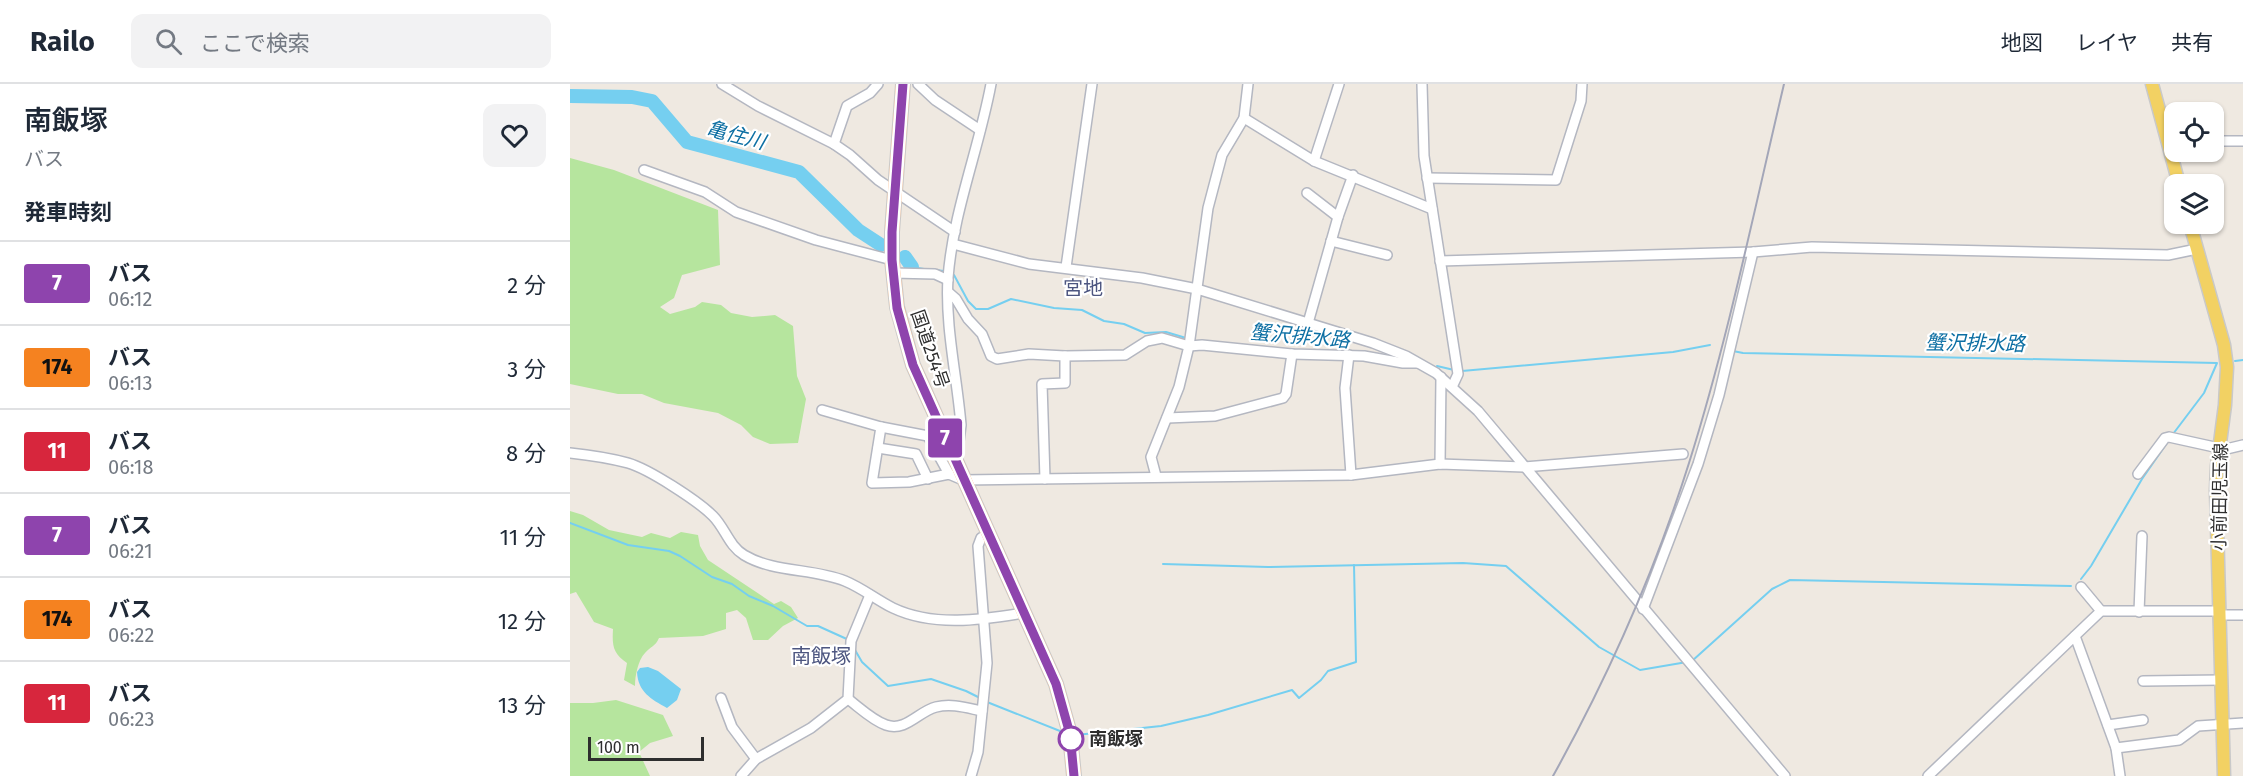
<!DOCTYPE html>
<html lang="ja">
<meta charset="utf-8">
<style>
body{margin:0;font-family:"Fira Sans","Noto Sans JP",sans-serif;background:#f2f2f3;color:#1f2937;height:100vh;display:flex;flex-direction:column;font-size:22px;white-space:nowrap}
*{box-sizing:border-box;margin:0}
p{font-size:20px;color:#747a83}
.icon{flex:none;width:33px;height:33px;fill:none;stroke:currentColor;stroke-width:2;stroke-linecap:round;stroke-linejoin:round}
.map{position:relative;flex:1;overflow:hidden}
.panel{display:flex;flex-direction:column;background:#fff;width:570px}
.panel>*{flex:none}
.badge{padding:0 12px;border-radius:4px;font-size:21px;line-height:39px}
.buttons{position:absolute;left:1594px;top:18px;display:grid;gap:12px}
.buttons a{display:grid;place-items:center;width:60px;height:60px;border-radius:12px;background:#fff;box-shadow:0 2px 4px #0004;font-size:30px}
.scale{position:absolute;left:18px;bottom:15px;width:116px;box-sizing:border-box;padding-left:6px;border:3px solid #2e2e2e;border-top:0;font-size:16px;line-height:21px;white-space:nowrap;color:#2e2e2e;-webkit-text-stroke:4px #fff;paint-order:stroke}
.map>.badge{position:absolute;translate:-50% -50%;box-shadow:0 0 0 3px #fff}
h2{padding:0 24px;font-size:22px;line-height:54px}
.round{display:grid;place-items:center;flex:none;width:63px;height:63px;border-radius:12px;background:#f2f2f3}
.overview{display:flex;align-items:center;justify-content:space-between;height:102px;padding:0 24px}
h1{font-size:28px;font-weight:600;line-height:45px}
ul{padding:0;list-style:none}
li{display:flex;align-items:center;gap:18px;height:84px;padding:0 24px;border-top:2px solid #e0e1e3}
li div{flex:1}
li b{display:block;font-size:22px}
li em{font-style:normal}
li .badge{min-width:66px;font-weight:700;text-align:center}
header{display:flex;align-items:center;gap:36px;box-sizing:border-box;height:84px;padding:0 30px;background:#fff;border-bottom:2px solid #e0e1e3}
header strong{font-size:28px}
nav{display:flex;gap:33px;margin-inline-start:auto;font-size:21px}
.search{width:420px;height:54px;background:#f2f2f3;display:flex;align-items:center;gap:15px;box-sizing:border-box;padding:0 21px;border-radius:12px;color:#747a83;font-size:22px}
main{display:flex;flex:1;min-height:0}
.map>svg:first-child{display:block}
</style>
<header>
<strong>Railo</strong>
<div class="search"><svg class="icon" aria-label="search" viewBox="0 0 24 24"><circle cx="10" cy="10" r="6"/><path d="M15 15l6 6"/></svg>ここで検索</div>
<nav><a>地図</a><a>レイヤ</a><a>共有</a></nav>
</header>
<main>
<section class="panel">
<div class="overview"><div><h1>南飯塚</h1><p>バス</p></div><a class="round"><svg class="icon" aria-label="heart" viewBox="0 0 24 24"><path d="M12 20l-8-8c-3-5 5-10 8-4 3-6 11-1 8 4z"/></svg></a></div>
<h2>発車時刻</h2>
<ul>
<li><span class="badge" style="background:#8e44ad;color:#fff">7</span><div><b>バス</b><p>06:12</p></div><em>2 分</em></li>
<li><span class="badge" style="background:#f58220;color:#111">174</span><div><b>バス</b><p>06:13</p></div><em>3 分</em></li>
<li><span class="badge" style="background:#d7263d;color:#fff">11</span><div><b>バス</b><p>06:18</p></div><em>8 分</em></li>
<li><span class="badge" style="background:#8e44ad;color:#fff">7</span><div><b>バス</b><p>06:21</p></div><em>11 分</em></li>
<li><span class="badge" style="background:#f58220;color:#111">174</span><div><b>バス</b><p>06:22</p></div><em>12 分</em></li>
<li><span class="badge" style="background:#d7263d;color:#fff">11</span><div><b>バス</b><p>06:23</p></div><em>13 分</em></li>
</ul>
</section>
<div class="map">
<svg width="1673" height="692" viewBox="0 0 1673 692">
<rect width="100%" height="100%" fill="#efe9e1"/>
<g fill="#b6e59e">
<polygon points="0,74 44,86 148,126 150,181 112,191 104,214 90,223 100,230 125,223 132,218 151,221 161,229 182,233 205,231 223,242 227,292 236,315 228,359 200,360 183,353 171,341 148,329 94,319 72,310 48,310 0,300"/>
<path d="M0 427 13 431 39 446 72 453 81 449 100 454 111 448 128 451 130 462 138 476 204 520 211 517 221 523 228 534 213 542 198 556H183L176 534 167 526 156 529V545L133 552 89 554C85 563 81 562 75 569 68 576 65 592 65 602L54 596 57 579C43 569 42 562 43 545L24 538 6 508 0 510Z"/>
<polygon points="46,616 93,631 103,652 80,659 69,668 80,692 0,692 0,619 23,619"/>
</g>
<path fill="#75cff0" d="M78 583 88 587 111 605 107 616 97 624C81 615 68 608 67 588L70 584Z"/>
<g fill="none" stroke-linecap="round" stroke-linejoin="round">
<g stroke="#75cff0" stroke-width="2">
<polyline points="342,183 360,186"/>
<polyline points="365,186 374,187"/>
<polyline points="384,191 398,217 406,225 418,225 441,215 484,224 512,226 534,237 554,240 575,249 596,248 616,254"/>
<polyline points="1163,267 1173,269 1647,279 1634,309 1603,350"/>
<polyline points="1665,277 1673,276"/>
<polyline points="867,282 884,286"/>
<polyline points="892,287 1103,268 1140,261"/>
<polyline points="0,439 58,461 99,467 110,472 142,493 162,500 179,512 203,522 237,542 248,542 279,556"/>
<polyline points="593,480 698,483 893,479 936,482 1029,563 1070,586 1117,578"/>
<polyline points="1511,495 1521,482 1572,395 1599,356"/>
<polyline points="285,566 292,578 318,602 361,595 396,607 412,615"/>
<polyline points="1122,577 1202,505 1220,496 1501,502"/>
<polyline points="417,618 495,649"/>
<polyline points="506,651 591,642 638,631 722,606 729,614 751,596 758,587 786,578 784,481"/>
</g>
<g stroke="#75cff0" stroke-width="14">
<polyline points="0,12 62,13 82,17 117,58 229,88 288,146 311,161"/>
<polyline points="335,173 342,183"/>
</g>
<g stroke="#b4b7c1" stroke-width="12">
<g id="minor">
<polyline points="152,0 188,22 264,60 280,71 308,96 385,148"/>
<polyline points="348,0 365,16 410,46"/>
<polyline points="852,0 854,72 888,290 882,303"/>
<polyline points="674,34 744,77 862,125"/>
<polyline points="1644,57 1673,57"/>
<polyline points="264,60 277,22 300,9 308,0"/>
<polyline points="744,77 769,0"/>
<polyline points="74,86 135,108 166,128 246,156 322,176"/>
<polyline points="857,94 986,96 1011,17 1012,0"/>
<polyline points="737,109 768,133"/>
<polyline points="761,157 817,171"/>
<polyline points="383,160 459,180 572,194 627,205 803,259 836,272 866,289 908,327 1215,692"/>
<polyline points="870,177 1183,168 1242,163 1598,171 1627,165"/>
<polyline points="496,183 522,0"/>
<polyline points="323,189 365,190 378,196"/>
<polyline points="378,208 386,215 398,235 412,250 421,272 427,275 459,270 495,272 555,271 577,257 592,254 619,262 632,261 722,270 794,272 833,279 847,279"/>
<polyline points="738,239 768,133 783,91"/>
<polyline points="779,271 775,304 781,391"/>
<polyline points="252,326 311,343 358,352 379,390"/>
<polyline points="597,334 645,332 713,314 716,310 722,270"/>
<polyline points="311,343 302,399 339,398 379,390 393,396 781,391 870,380 954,383 1113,370"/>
<polyline points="308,364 346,370 358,395"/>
<polyline points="1648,367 1673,361"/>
<path d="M381 368 389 357 391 341C387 292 375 243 378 194 383 128 409 65 421 0"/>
<path d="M0 369C19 371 39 374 58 379 79 385 128 417 143 432 155 444 159 462 174 471 204 489 243 484 275 497 292 504 307 516 323 524 363 543 411 536 453 529"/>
<polyline points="870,380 871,293"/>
<polyline points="1568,390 1595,354 1599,353 1649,364"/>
<polyline points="586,392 581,373 609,303 619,262 638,124 652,71 674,34 678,0"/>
<polyline points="475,395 472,300 495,299 495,272"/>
<polyline points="1511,503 1531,527"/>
<polyline points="1073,525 1128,380 1149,311 1183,168"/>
<polyline points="1569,528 1572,452"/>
<polyline points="1650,531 1673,531"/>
<polyline points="1505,552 1546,664 1550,692"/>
<polyline points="1573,597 1652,596"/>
<polyline points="151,614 162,643 186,675"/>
<path d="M278 615C290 624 302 636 316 641 336 648 349 627 366 623 382 619 397 624 412 627"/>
<polyline points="1538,641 1573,636"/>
<polyline points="1546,664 1609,656 1628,642 1673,639"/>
<polyline points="171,692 186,675 241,644 278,615 281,557 300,511"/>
<polyline points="401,692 408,668 417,579 408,462 411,454 417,450"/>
<polyline points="1358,692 1531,527 1650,527"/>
</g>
</g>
<g stroke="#c9c9c9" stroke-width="15">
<g id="major">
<polyline points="1582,0 1609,100"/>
<polyline points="1620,140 1654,261 1657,283 1655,321 1647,382 1646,406 1654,692"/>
</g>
</g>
<g stroke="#c9c9c9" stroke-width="16">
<polyline id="highway" points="333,0 322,148 322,176 327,223 343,281 486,600 500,650 504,692"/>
</g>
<use href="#minor" stroke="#fff" stroke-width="9"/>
<use href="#major" stroke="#f2d163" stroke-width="12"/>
<use href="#highway" stroke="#ffa35c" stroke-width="14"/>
<path stroke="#a3a6b8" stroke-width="2" d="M983 692C1038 593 1085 487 1119 379 1158 255 1184 127 1214 0"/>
</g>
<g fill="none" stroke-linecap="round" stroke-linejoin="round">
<g stroke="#fff" stroke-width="14">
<polyline id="line" points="333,0 322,148 322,176 327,224 343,281 486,600 500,650 504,692"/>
</g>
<use href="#line" stroke="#8e44ad" stroke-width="9"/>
</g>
<circle fill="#fff" stroke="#8e44ad" stroke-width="3" cx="501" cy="655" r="12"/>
<g text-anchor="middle" stroke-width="4.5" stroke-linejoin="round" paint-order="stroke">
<g font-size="18" fill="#2e2e2e" stroke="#fff">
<text transform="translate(360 265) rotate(71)" y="6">国道254号</text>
<text transform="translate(1650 413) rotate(-89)" y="6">小前田児玉線</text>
</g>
<g font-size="18" font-weight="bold" fill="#2e2e2e" stroke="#fff" text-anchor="start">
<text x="519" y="661">南飯塚</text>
</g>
<g font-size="20" font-style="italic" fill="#0d6fa3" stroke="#fff">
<text transform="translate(166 51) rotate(15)" y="7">亀住川</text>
<text transform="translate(730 252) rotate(5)" y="7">蟹沢排水路</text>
<text transform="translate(1405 259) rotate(1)" y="7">蟹沢排水路</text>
</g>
<g font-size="20" fill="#4d5680" stroke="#fff">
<text x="513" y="211">宮地</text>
<text x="251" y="579">南飯塚</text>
</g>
</g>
</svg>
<div class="buttons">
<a><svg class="icon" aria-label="locate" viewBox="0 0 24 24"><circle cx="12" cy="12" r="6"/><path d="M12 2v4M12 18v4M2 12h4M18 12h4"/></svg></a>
<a><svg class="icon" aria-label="layers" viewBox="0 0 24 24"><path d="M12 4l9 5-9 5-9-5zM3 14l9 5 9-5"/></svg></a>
</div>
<div class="scale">100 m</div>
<b class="badge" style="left:375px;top:354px;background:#8e44ad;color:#fff">7</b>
</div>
</main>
